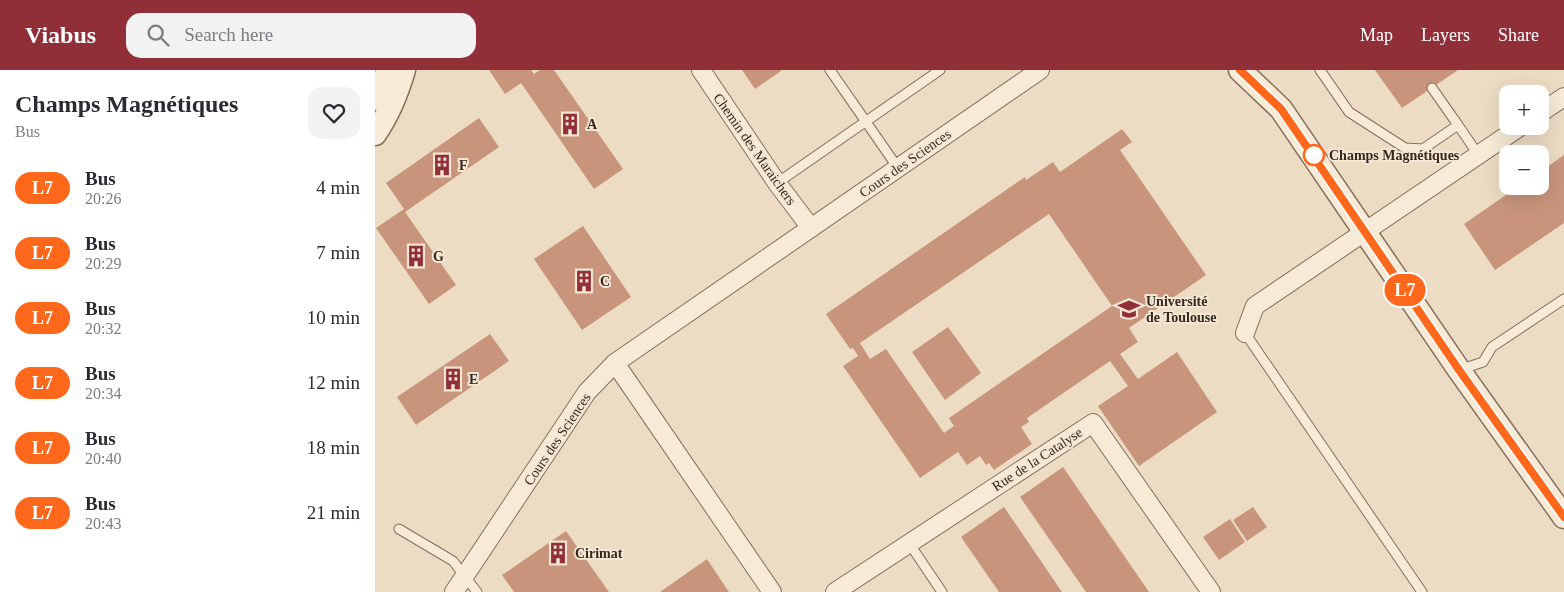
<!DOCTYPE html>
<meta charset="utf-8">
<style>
body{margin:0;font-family:"Times New Roman",serif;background:#f2f2f3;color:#2b2b33;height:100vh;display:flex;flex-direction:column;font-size:19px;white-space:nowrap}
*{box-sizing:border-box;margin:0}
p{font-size:16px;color:#7c7c81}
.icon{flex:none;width:28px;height:28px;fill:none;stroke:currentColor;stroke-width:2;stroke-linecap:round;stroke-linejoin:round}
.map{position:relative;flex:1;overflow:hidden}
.drawer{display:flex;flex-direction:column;background:#fff;width:375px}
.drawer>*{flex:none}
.badge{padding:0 10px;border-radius:16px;font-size:18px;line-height:32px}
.tools{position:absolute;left:1124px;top:15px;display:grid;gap:10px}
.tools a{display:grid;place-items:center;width:50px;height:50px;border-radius:10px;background:#fff;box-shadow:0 5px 20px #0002;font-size:25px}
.map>.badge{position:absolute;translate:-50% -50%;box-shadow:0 0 0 2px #fff}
.round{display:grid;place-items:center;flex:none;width:52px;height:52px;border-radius:15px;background:#f2f2f3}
.head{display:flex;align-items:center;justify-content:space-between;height:85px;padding:0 15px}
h1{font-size:24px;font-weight:800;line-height:38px}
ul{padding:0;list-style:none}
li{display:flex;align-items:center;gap:15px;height:65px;padding:0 15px}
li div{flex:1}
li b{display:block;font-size:19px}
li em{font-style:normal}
li .badge{min-width:55px;font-weight:700;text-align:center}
header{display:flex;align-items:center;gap:30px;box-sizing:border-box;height:70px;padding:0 25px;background:#912f38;color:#fff}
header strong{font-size:24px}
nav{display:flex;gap:28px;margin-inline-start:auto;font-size:18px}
.search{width:350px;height:45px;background:#f2f2f3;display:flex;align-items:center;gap:12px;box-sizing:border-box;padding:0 18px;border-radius:15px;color:#7c7c81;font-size:19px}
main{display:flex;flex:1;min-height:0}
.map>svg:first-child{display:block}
</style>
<header>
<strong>Viabus</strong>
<div class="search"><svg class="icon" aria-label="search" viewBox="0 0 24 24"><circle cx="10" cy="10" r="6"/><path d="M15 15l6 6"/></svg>Search here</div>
<nav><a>Map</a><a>Layers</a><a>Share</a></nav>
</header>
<main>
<section class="drawer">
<div class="head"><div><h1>Champs Magnétiques</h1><p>Bus</p></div><a class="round"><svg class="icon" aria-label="heart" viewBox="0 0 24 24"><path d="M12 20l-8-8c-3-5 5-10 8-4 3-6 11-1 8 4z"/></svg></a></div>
<ul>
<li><span class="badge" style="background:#ff671b;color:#fff">L7</span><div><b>Bus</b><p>20:26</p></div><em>4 min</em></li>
<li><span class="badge" style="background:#ff671b;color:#fff">L7</span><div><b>Bus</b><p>20:29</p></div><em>7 min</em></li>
<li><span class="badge" style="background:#ff671b;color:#fff">L7</span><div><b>Bus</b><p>20:32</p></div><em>10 min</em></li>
<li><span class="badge" style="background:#ff671b;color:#fff">L7</span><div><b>Bus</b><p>20:34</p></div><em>12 min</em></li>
<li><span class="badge" style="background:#ff671b;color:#fff">L7</span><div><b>Bus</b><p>20:40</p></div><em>18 min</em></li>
<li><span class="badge" style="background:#ff671b;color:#fff">L7</span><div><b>Bus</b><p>20:43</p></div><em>21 min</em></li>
</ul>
</section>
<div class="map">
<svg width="1189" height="522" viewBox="0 0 1189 522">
<rect width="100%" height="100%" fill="#ecdcc4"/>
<g fill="#c8957c" fill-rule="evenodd">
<polygon points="114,0 156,0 159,4 165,0 179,0 248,99 219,119 146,13 130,24"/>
<polygon points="367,0 405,0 406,1 380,19"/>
<polygon points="1000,0 1083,0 1027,38"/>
<polygon points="104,48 124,77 30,142 81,215 54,234 1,158 29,139 11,113"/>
<path d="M747 59 757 72 745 80 831 205 754 258 763 272 745 284 763 309 802 282 842 342 764 396 723 336 753 316 735 291 652 348 654 352 646 357 657 374 619 400 614 393 611 395 605 386 592 395 583 382 545 408 468 296 483 286 478 278 475 279 451 244 650 107 651 110 678 92 685 102ZM674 144 737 236 574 348 579 356 569 363 511 279 495 289 485 273Z"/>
<polygon points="1189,85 1189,153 1120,200 1089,154 1144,116 1165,116 1165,102"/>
<polygon points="208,156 256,227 207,260 159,189"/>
<polygon points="573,257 606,303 570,330 537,282"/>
<polygon points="115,264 134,291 41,355 22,327"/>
<polygon points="688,397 774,522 711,522 645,427"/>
<polygon points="629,437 687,522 624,522 586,467"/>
<polygon points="878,437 892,457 872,471 858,450"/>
<polygon points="855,449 870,472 844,490 828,467"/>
<polygon points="191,461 234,522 139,522 127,505"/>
<polygon points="332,489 354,522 285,522"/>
</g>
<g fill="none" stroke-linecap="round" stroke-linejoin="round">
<g stroke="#856e5c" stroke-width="11">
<g id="service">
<polyline points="455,0 523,98"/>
<polyline points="945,0 974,42 1030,78 1048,79 1083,55 1104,86"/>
<polyline points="1057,18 1083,55"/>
<polyline points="402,113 565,0"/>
<polyline points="870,263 1047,522"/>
<polyline points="1084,300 1108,292 1117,277 1189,229"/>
<polyline points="24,459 78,491 102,522"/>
<polyline points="534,473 567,522"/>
</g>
</g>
<g stroke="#856e5c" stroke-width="20">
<g id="minor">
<polyline points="326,0 402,113 436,158"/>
<polyline points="1165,43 1189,27"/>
<polyline points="870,263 880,236 1146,56"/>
<polyline points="240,293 397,522"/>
<polyline points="79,522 212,322 240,293 665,0"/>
<polyline points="460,522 718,353 836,522"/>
</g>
</g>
<g stroke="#856e5c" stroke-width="25">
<g id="tertiary">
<polyline points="865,0 906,39 1084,300 1189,447"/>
<polyline points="0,29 13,0"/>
<path d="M0 64C14 44 22 24 29 0"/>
</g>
</g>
<use href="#service" stroke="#f7ead7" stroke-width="9"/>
<use href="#minor" stroke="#f7ead7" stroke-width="18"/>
<use href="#tertiary" stroke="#f7ead7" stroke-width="22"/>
</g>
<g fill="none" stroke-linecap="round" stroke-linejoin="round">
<g stroke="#fff" stroke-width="11">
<polyline id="line" points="865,0 906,39 1084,300 1189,447"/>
</g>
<use href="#line" stroke="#ff671b" stroke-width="8"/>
</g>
<defs>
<g id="building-bare" transform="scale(1.725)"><path d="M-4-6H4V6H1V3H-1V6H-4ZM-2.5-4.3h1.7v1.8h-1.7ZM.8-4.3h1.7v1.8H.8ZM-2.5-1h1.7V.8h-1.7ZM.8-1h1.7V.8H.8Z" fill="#912f38" stroke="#f3e7d3" stroke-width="2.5" paint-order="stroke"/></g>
<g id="university-bare" transform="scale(1.725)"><path d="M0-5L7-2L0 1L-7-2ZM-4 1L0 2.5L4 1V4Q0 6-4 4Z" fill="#912f38" stroke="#f3e7d3" stroke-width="2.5" paint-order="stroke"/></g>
</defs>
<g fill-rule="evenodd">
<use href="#building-bare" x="195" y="54"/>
<use href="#building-bare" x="67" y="95"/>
<use href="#building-bare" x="41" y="186"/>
<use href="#building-bare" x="209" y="211"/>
<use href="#university-bare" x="754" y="239"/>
<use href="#building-bare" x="78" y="309"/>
<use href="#building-bare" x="183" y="483"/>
</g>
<circle fill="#fff" stroke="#ff671b" stroke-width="2.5" cx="939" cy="85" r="10"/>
<g text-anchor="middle" stroke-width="4" stroke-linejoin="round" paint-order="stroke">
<g font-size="14" font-weight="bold" fill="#36281f" stroke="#f3e7d3" text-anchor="start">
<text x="212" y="59">A</text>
<text x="84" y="100">F</text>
<text x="58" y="191">G</text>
<text x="225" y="216">C</text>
<text x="771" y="236">Université<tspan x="771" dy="16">de Toulouse</tspan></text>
<text x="94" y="314">E</text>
<text x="200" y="488">Cirimat</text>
</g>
<g font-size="14" fill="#36281f" stroke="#f3e7d3">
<text transform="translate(380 79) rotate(55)" y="5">Chemin des Maraichers</text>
<text transform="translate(530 93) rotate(-35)" y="5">Cours des Sciences</text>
<text transform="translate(182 369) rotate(-56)" y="5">Cours des Sciences</text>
<text transform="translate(662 389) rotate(-33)" y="5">Rue de la Catalyse</text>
</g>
<g font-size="14" font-weight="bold" fill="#36281f" stroke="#f3e7d3" text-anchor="start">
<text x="954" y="90">Champs Magnétiques</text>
</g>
</g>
</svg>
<div class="tools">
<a>+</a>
<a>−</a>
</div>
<b class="badge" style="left:1030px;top:220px;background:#ff671b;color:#fff">L7</b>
</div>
</main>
